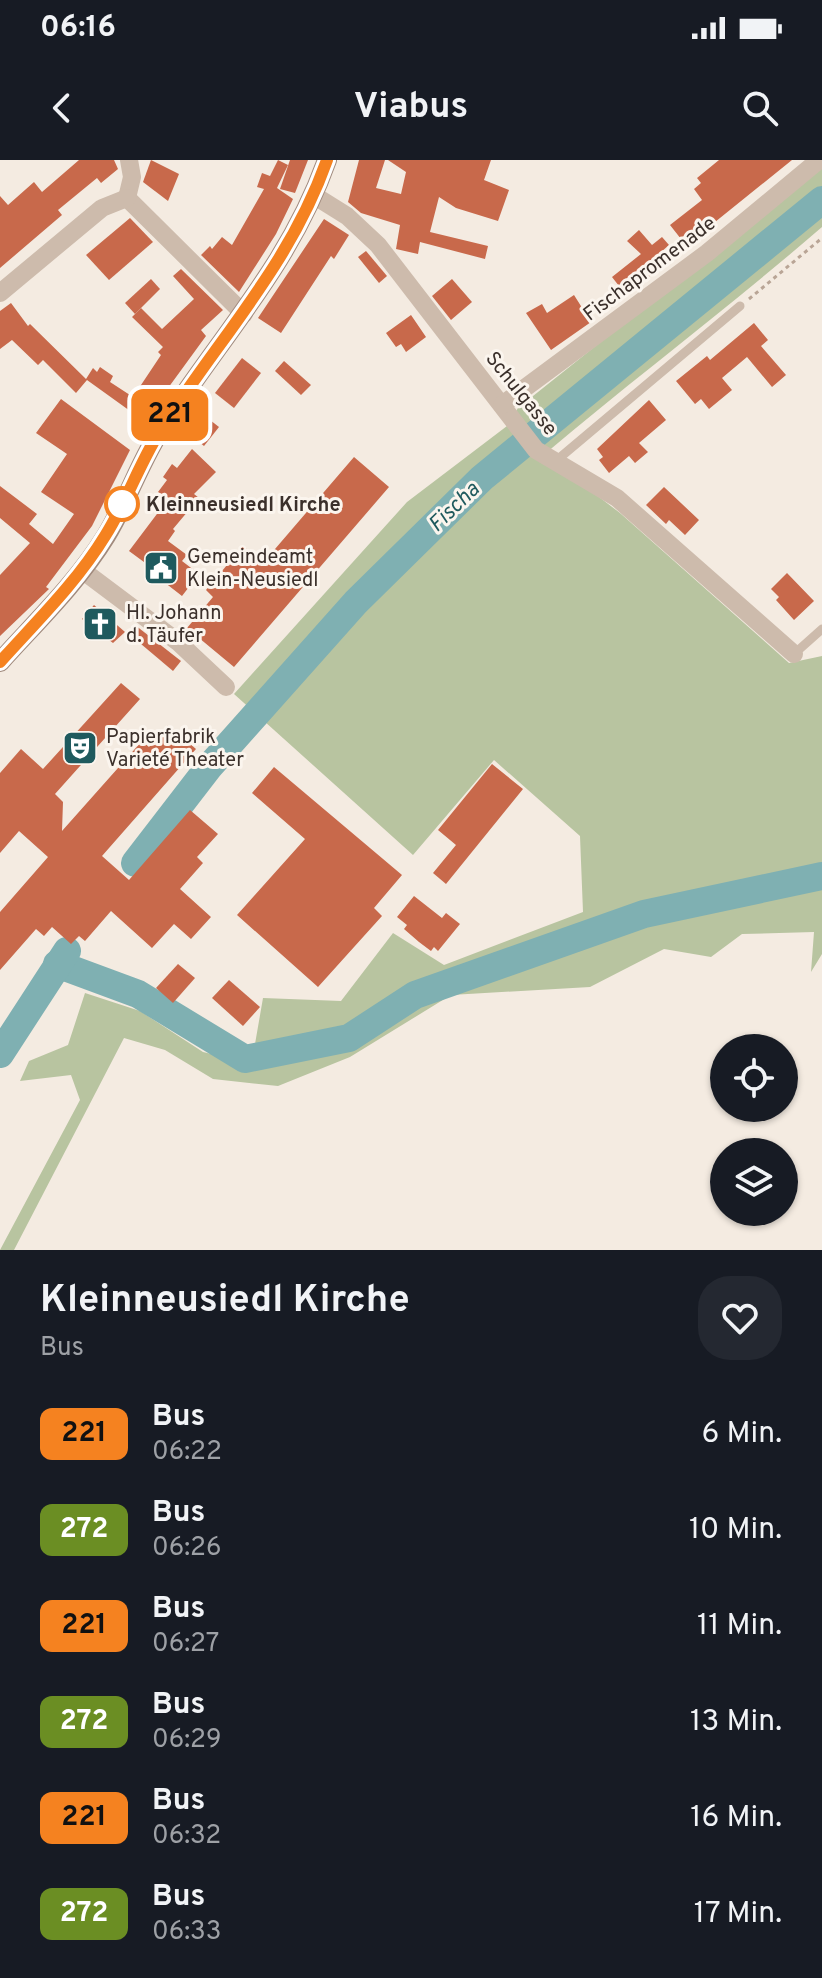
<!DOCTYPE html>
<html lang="de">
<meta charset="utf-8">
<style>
body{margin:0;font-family:Overpass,sans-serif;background:#242831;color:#f1f3f6;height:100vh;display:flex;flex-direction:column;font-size:30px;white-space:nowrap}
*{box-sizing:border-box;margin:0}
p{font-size:26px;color:#9ea1a6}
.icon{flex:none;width:44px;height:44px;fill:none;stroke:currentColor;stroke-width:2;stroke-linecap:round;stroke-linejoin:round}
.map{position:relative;height:1090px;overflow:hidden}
.sheet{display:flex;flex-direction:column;background:#171b24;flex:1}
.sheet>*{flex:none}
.badge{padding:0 16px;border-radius:12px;font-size:28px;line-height:52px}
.controls{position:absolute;left:710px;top:874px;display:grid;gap:16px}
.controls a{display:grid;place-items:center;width:88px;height:88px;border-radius:50%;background:#171b24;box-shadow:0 2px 6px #0004;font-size:40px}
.map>.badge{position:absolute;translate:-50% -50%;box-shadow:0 0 0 4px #fff}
.round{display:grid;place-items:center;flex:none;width:84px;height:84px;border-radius:32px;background:#242831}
.overview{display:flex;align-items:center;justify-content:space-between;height:136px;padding:0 40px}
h1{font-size:38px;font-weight:700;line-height:60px}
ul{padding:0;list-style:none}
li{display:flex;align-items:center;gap:24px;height:96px;padding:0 40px}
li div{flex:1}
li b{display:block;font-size:30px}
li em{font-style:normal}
li .badge{min-width:88px;font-weight:700;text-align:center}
.status{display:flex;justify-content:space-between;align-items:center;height:56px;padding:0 40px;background:#171b24;direction:ltr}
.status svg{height:22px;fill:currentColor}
header{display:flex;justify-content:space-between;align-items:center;height:104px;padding:0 40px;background:#171b24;font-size:36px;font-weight:700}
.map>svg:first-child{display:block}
</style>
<div class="status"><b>06:16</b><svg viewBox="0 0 49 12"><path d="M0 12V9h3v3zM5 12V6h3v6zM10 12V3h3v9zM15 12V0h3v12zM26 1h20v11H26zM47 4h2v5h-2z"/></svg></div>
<header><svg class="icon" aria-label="back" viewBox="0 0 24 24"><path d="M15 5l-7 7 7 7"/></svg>Viabus<svg class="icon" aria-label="search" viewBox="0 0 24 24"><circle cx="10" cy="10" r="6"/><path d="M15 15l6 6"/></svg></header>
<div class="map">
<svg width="822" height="1090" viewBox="0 0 822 1090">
<rect width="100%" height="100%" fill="#f4ebe1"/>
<path fill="#b8c4a0" d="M822 5V67C732 145 637 216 546 293L548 298 620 353 789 503 822 496V794L811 812 814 772 742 774 711 797 664 789 590 827 451 835 350 897 278 926 213 919 165 890 124 878 14 1090H0L80 940 71 915 20 921 29 901 68 885 85 833 140 851 203 892 257 905 255 884 263 838 341 841 393 773 444 805 583 752 580 676 494 600 413 695 234 534 407 342 507 266 518 248Z"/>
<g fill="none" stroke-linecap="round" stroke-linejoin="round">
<g stroke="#7fb0b2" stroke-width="28">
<polyline points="135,703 209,607 356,442 482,318 822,40"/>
<polyline points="57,804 138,834 245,899 349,878 415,835 644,754 822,716"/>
<polyline points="0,894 67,791"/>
</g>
</g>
<g fill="#c8694b">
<polygon points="79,0 114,0 118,9 101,23 97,18 58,50 62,55 0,108 0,36 8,45 34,22 42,32"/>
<polygon points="151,0 179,14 168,41 143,22"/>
<polygon points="278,0 288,5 277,28 293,39 276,74 239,132 201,95 210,86 212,89 222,77 232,85 264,29 257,27 262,13 270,16"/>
<polygon points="290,0 308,0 295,33 280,29"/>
<polygon points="359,0 385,0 376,28 401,34 406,12 388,0 491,0 484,20 509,30 498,61 456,48 439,37 430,72 488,86 485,99 420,82 418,94 396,89 400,65 361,53 348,42"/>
<polygon points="719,0 792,0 689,83 684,76 681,79 670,65 702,40 694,29 701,23 697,18"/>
<polygon points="130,58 153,82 109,120 86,95"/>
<polygon points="324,59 349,75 334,99 331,96 281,173 258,158"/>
<polygon points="639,70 652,85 662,77 669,85 643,108 650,116 626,135 612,117 641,94 627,81"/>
<polygon points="366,91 387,116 379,123 358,97"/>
<polygon points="181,109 223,150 201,170 206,176 144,261 87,220 76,233 43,200 38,205 12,180 0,189 0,151 11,143 28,166 30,164 86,219 93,208 97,212 100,207 113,216 110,222 133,237 161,195 158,192 163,187 132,157 141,148 162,169 194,139 173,116"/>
<polygon points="151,119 160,129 135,154 125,143"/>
<polygon points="452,119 472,142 451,160 432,136"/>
<polygon points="574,135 591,162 551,190 526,153 542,144 547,153"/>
<polygon points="411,155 426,177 406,192 401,184 396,187 386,173"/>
<polygon points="754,163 768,180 761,186 786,215 772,227 747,197 722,218 732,230 709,249 701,239 695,244 676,221 707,196 710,200"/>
<polygon points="242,198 261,213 234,248 215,233"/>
<polygon points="284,201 311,225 301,235 275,211"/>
<polygon points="61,239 130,290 92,366 46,427 49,429 0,476 0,415 30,383 0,358 0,326 37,354 29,364 53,384 74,354 41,332 67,294 36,273"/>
<polygon points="649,240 666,260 639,283 648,292 635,303 629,296 609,313 599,300 603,297 597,289"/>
<polygon points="201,253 219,267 204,286 186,271"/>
<polygon points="192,289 216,312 194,334 199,338 173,369 175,371 168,381 187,395 182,401 199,414 182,436 146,408 148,405 129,391 169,338 158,332 167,320 163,317 172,304 177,308"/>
<polygon points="354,297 389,327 234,507 187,468 213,437 206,430 243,386 263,403"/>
<polygon points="664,327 699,360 685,375 669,360 666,364 646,345"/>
<polygon points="787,413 814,441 794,460 776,440 779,437 771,429"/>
<polygon points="94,445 125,472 113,483 82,459"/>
<polygon points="135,465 181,501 173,511 128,473"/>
<polygon points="121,523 140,539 55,634 63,642 62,671 142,581 149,587 168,565 196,589 102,696 129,720 190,650 218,674 197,697 203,703 180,729 211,757 191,779 174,764 152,788 111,751 85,781 79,776 71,784 52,767 44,776 36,769 0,810 0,752 48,697 19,671 0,693 0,613 21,589 43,609"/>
<polygon points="492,604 523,629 446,724 433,713 456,685 438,670"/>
<polygon points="274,607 402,715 374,748 382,756 318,827 237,755 305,679 252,633"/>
<polygon points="414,736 442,758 446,753 460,764 438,791 434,787 431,791 419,782 404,769 407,765 397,757"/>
<polygon points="178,804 195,818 173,843 156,828"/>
<polygon points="229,820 260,847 243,866 212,838"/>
</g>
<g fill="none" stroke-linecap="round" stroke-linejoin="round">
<polyline stroke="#b9a596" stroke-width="3" stroke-dasharray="4 4" stroke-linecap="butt" points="749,139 822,78"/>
<g stroke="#cdbbac" stroke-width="9">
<polyline points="557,300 740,146"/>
<polyline points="794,494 822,469"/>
</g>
<g stroke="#cdbbac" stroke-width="18">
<polyline points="315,36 347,56 378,85 536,290 617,338 794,494"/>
<polyline points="127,38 244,154"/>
<polyline points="127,38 132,17 129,0"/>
<polyline points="0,133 102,48 127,38"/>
<polyline points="502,245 707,93 819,0"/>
<polyline points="82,410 178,482 226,527"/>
</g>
<path stroke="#a18a7d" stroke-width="20" d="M0 502C36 462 77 423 106 376 128 340 141 298 165 263 223 174 291 102 327 0"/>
</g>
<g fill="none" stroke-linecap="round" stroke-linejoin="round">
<g stroke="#fff" stroke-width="18">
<path id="line" d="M0 502C36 462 77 422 105 376 128 340 141 298 165 263 223 174 291 102 327 0"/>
</g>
<use href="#line" stroke="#f58220" stroke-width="12"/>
</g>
<defs>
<g id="civic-square" transform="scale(1.8)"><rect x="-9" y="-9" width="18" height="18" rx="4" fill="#1f5a5e" stroke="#fbf5ee"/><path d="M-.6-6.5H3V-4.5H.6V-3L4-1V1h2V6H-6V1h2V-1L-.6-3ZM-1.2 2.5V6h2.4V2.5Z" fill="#fff"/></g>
<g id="church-square" transform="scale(1.8)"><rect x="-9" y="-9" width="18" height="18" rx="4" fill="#1f5a5e" stroke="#fbf5ee"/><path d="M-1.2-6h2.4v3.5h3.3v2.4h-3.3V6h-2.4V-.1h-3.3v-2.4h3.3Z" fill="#fff"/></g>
<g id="theatre-square" transform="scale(1.8)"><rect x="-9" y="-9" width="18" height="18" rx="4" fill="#1f5a5e" stroke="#fbf5ee"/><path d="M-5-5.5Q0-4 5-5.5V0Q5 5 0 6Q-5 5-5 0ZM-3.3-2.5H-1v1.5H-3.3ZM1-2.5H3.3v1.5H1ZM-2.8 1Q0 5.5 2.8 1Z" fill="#fff"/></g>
</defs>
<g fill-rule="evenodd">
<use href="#civic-square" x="161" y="408"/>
<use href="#church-square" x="100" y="464"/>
<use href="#theatre-square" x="80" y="588"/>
</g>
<circle fill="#fff" stroke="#f58220" stroke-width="4" cx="122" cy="344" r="16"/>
<g text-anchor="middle" stroke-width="6" stroke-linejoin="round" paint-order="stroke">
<g font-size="20" fill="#3b302b" stroke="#fbf5ee">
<text transform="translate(649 108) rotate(-37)" y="7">Fischapromenade</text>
<text transform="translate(522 233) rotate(51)" y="7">Schulgasse</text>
</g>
<g font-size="20" font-weight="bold" fill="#3b302b" stroke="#fbf5ee" text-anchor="start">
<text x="146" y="351">Kleinneusiedl Kirche</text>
</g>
<g font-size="20" fill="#3b302b" stroke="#fbf5ee" text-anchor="start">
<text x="187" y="403">Gemeindeamt<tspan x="187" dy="23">Klein-Neusiedl</tspan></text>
<text x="126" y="459">Hl. Johann<tspan x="126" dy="23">d. Täufer</tspan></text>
<text x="106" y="583">Papierfabrik<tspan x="106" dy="23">Varieté Theater</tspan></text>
</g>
<g font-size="22" font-style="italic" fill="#1f5a5e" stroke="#fbf5ee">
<text transform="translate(453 346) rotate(-44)" y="8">Fischa</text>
</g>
</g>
</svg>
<div class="controls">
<a><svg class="icon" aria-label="locate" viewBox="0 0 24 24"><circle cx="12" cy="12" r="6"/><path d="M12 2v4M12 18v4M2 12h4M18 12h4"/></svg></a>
<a><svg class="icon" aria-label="layers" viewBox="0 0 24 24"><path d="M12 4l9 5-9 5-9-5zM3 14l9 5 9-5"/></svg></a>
</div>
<b class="badge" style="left:170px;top:255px;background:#f58220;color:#111">221</b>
</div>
<section class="sheet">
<div class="overview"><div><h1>Kleinneusiedl Kirche</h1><p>Bus</p></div><a class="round"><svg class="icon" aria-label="heart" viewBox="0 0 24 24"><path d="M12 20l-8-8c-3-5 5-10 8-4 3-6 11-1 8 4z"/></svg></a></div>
<ul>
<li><span class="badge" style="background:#f58220;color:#111">221</span><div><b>Bus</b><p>06:22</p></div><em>6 Min.</em></li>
<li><span class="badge" style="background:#6b8e23;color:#fff">272</span><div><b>Bus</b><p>06:26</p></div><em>10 Min.</em></li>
<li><span class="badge" style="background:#f58220;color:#111">221</span><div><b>Bus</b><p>06:27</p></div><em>11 Min.</em></li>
<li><span class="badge" style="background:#6b8e23;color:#fff">272</span><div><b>Bus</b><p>06:29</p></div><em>13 Min.</em></li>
<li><span class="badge" style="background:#f58220;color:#111">221</span><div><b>Bus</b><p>06:32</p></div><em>16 Min.</em></li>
<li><span class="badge" style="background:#6b8e23;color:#fff">272</span><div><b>Bus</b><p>06:33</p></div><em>17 Min.</em></li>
</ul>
</section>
